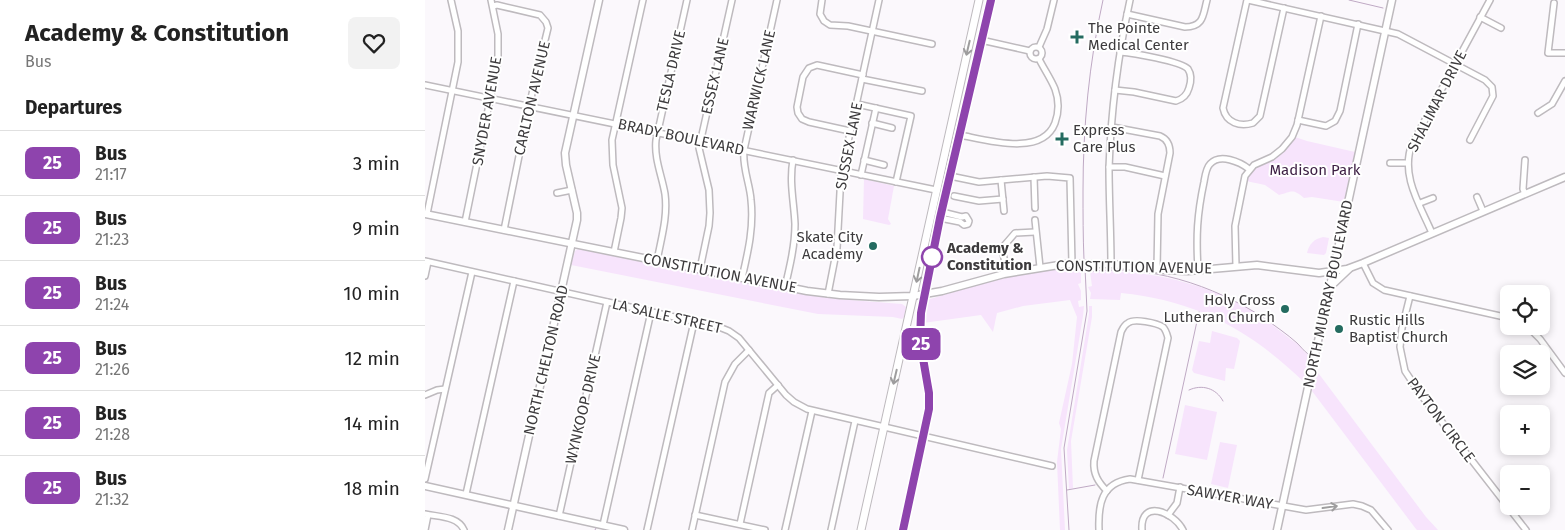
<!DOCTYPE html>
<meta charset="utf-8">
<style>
body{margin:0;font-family:"Fira Sans",sans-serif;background:#f2f2f2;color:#222;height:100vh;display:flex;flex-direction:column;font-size:19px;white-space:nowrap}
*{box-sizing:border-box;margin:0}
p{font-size:16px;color:#767676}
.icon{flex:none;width:28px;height:28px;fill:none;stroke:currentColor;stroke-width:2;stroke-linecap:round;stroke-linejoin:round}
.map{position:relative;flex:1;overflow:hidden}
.sheet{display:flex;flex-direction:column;background:#fff;width:425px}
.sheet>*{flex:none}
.badge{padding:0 10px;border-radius:8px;font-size:18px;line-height:32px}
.tools{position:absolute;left:1075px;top:285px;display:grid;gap:10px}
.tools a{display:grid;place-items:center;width:50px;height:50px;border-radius:8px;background:#fff;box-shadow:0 2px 8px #0003;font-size:25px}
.map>.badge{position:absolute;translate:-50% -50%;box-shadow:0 0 0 2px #fff}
h2{padding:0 25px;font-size:19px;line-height:45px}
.round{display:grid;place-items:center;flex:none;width:52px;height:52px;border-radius:8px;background:#f2f2f2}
.headline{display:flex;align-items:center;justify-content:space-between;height:85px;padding:0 25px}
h1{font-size:24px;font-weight:700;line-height:38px}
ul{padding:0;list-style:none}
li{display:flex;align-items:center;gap:15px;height:65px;padding:0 25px;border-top:1px solid #e0e0e0}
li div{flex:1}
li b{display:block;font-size:19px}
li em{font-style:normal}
li .badge{min-width:55px;font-weight:700;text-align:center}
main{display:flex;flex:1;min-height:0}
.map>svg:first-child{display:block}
</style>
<main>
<section class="sheet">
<div class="headline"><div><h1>Academy &amp; Constitution</h1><p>Bus</p></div><a class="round"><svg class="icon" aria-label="heart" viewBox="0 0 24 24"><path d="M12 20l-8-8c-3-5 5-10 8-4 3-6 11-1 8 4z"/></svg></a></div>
<h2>Departures</h2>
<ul>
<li><span class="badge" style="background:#8e44ad;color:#fff">25</span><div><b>Bus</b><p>21:17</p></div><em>3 min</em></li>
<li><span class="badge" style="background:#8e44ad;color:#fff">25</span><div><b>Bus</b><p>21:23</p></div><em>9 min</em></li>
<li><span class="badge" style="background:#8e44ad;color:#fff">25</span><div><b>Bus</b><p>21:24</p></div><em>10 min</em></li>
<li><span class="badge" style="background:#8e44ad;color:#fff">25</span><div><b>Bus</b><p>21:26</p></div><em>12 min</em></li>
<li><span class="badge" style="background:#8e44ad;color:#fff">25</span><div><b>Bus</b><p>21:28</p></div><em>14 min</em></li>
<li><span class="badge" style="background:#8e44ad;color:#fff">25</span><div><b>Bus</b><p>21:32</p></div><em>18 min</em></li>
</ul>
</section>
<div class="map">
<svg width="1140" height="530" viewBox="0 0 1140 530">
<rect width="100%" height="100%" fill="#fbf8fc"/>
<g fill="#f7e4fc">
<path d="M870 137 882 141 930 152 919 202 887 197 879 198C867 188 867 192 854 195L840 185 821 181C826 167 837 166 848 159 857 154 865 146 870 137Z"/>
<polygon points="439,179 469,186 463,219 466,224 464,225 438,219"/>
<path d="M898 237 904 238 901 253 899 255 882 253C884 244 889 239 898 237Z"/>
<polygon points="153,249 382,295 412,299 477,304 481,307 479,317 477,319 468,317 393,314 146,265 150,251"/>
<path d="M658 267 656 274V283L653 284 656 291V300L653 301 654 307 659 306 658 316 636 449 640 530H635L632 462 636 429 634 423 647 364 652 317 645 300 598 306 572 313 568 332 556 315 498 323 502 301 505 299C555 284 605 269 658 267Z"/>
<path d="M677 271C735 271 793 287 841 320 851 328 862 336 872 344 877 348 879 354 886 356L880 383C825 330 773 301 696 293L695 300 665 299 666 293 663 287 667 286 665 272Z"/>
<polygon points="664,306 667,306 667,317 646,441 648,488 644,489 642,450 664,314"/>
<polygon points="787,331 812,338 815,341 809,369 801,368 800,381 769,373 767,370 774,341 785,343"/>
<polygon points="891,370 1001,517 1013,530 992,530 991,529 887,391"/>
<polygon points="760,405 792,412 782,460 750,454"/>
<polygon points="795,442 812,445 803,488 786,484"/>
</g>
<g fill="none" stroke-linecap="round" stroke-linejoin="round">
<g stroke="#bfa9c4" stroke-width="1">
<polyline points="924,0 958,8"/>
<path d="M659 260C658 237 658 214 658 191 658 127 664 63 678 0"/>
<path d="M662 272C722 263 788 285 839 318 850 326 862 334 872 343 876 347 879 351 883 354"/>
<path d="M764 390C777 384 791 388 798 401"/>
<polyline points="738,478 774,312"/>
<polyline points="642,490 670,485"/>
<polyline points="170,530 171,528"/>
<polyline points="644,530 639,448 662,311 660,267"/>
</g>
<g stroke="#bebabe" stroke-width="8">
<g id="minor">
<polyline points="397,0 395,14 399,21 405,25 423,26 507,44"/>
<path d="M822 0 798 108C801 123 815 127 828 123L835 116 859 8"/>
<polyline points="823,0 973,34 1060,80 1067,87 1068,96 1045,140"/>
<polyline points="1129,3 1123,53 1140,53"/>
<polyline points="68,6 72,5 115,15 121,22 123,28 105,102 79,230"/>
<path d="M702 14 760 27C779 27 778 15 782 0"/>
<polyline points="1055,17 1076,28"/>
<polyline points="556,40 605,51"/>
<circle cx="611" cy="53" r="6"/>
<polyline points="614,47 622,29 629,0"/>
<polyline points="437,79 497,91"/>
<polyline points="0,85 511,190"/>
<path d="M690 90 709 92 751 101C758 99 762 95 764 88 766 82 767 75 763 69 756 61 707 53 695 52"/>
<polyline points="432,104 486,116 471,182"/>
<polyline points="1113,113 1127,104 1140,81"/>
<polyline points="873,120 901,126 910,121 915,111 933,24"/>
<polyline points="447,123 467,128"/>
<path d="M687 127 735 136C742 139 745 145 745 153L733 214 732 269"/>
<polyline points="425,131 384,122 377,119 373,113 372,107 378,77 384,68 392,65 438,75"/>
<path d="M535 135C562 140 617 157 630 123 634 112 634 100 630 89 626 79 619 69 614 59"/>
<polyline points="439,160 459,165"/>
<polyline points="965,163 983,163"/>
<polyline points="684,167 700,167 740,176"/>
<polyline points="436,175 451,108"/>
<polyline points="525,176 554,182 622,176 645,178 647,264"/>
<polyline points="609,177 610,208"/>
<polyline points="576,180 579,211"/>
<polyline points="132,193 147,190"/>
<polyline points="1100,194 1098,189 1100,160"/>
<polyline points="529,196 554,201 578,199"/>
<polyline points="1052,197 1058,211"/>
<polyline points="995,203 1008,198"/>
<polyline points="2,214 33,62 33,31 26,0"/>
<polyline points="515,218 535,222 539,225 543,224 544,221 541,216 537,217 517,212"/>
<polyline points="610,220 615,267"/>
<polyline points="40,222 73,61 73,34 66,0"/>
<path d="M1007 233C995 205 975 175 987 144L1065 0"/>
<polyline points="189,252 196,218 197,208 188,165 187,140 218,0"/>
<polyline points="0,261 294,327 304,331 314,338 361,395 369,402 382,409 627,466"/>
<path d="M232 261C236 239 243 217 240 194 237 176 229 159 231 140L262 0"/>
<polyline points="938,263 948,283 959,290 1084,318"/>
<path d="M686 264C686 232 684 200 684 168 686 111 693 55 705 0"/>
<polyline points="811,266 810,226 820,176 829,165 847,157 857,149 867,137 872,125 896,16"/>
<polyline points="275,269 284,226 285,213 284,190 274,148 307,0"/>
<path d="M773 270C771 236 772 215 779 182 780 176 781 168 785 164 795 153 815 162 824 169"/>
<polyline points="582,273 577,248 590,233 610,232"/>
<polyline points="0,276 3,262"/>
<path d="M317 278C323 252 329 227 326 200 325 184 317 167 319 150L352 0"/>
<path d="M360 287C365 266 370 245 370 224 369 202 364 182 368 160"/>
<polyline points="403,294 412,248 416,174 454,0"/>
<polyline points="985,296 977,328 975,347 980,371 996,395 1101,530"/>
<polyline points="1102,326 1115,339 1140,373"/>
<polyline points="0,395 12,390 20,389"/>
<polyline points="0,479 47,272"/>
<path d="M682 491C673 482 668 474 669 461L696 332C698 328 699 325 703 323 709 318 732 323 738 327 741 330 742 334 743 338L713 480"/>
<polyline points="41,494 89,281"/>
<path d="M0 514C14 517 33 516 39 530"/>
<polyline points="270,515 340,530"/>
<polyline points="743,515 752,503 755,487"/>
<polyline points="134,516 182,302"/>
<polyline points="315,524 344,393 353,385"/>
<polyline points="178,525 226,312"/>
<polyline points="0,530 3,515"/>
<polyline points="222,530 269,322"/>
<polyline points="267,530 300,382 310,364 324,350"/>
<polyline points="360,530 387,411"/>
<polyline points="406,530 430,421"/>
<path d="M674 530C673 505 676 483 705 479L881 510 928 504 937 506 946 510 963 530"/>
<path d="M717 530C715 498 749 512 758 530"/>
</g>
</g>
<g stroke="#bebabe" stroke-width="9">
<g id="major">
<polyline points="0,214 382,291 415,295 454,297 488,296 517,291 579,274 640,264 686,264 738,270 763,271 832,265 894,273 922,269 938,263 1140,177"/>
<polyline points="906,286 924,269"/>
<polyline points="0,486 199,530"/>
<polyline points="83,530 152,220 152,213 141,165 140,153 174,0"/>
<polyline points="852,530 967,0"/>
</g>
</g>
<g stroke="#bebabe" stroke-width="9">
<g id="highway">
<polyline points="436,530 554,0"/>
<polyline points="478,530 504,409 504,393 495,341 496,313 515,218 566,0"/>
</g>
</g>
<use href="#minor" stroke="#fff" stroke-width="5"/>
<use href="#major" stroke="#fff" stroke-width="6"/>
<use href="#highway" stroke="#fff" stroke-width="7"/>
</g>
<defs><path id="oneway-shaft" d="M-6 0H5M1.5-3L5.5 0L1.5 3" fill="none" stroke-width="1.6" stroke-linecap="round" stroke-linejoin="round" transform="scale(1.25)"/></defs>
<g stroke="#9e9d9e">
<use href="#oneway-shaft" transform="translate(543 48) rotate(103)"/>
<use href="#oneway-shaft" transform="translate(493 275) rotate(102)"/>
<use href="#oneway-shaft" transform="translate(470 377) rotate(103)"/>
<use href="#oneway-shaft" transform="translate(905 507) rotate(-8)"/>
</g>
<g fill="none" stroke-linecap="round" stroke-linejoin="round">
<g stroke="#fff" stroke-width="11">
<polyline id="line" points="478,530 504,409 504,393 495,341 496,313 515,218 566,0"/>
</g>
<use href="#line" stroke="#8e44ad" stroke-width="8"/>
</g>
<g fill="#246b60" stroke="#fff" stroke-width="2">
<path d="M649.5 29.5h5v5h5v5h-5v5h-5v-5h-5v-5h5z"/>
<path d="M634.5 131.5h5v5h5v5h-5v5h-5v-5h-5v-5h5z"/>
<circle cx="448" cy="246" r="5"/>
<circle cx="860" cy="309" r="5"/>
<circle cx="914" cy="329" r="5"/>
</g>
<circle fill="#fff" stroke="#8e44ad" stroke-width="2.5" cx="507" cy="257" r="10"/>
<g text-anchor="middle" stroke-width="4" stroke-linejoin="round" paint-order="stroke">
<g font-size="15" fill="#3d3b3d" stroke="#fff" text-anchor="start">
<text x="663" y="33">The Pointe<tspan x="663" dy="17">Medical Center</tspan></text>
<text x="648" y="135">Express<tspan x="648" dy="17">Care Plus</tspan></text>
<text x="438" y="242" text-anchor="end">Skate City<tspan x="438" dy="17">Academy</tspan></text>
<text x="850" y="305" text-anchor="end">Holy Cross<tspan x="850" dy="17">Lutheran Church</tspan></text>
<text x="924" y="325">Rustic Hills<tspan x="924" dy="17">Baptist Church</tspan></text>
</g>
<g font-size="15" fill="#3d3b3d" stroke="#fff">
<text transform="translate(246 71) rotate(-77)" y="5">TESLA DRIVE</text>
<text transform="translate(290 76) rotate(-77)" y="5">ESSEX LANE</text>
<text transform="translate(334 80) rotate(-77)" y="5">WARWICK LANE</text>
<text transform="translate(107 98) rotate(-77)" y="5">CARLTON AVENUE</text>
<text transform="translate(1012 101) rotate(-63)" y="5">SHALIMAR DRIVE</text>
<text transform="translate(62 111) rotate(-80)" y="5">SNYDER AVENUE</text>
<text transform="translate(256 137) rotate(12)" y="5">BRADY BOULEVARD</text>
<text transform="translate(424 146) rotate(-79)" y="5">SUSSEX LANE</text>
<text transform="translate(709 267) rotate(1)" y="5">CONSTITUTION AVENUE</text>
<text transform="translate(295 273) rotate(11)" y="5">CONSTITUTION AVENUE</text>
<text transform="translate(903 294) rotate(-78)" y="5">NORTH MURRAY BOULEVARD</text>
<text transform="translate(242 316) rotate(13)" y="5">LA SALLE STREET</text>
<text transform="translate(121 360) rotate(-77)" y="5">NORTH CHELTON ROAD</text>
<text transform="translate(158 409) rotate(-77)" y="5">WYNKOOP DRIVE</text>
<text transform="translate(1016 420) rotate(53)" y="5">PAYTON CIRCLE</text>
<text transform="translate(805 497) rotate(10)" y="5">SAWYER WAY</text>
</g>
<g font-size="15" fill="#3c1e43" stroke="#fff">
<text x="890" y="175">Madison Park</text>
</g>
<g font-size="15" font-weight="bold" fill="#3d3b3d" stroke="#fff" text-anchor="start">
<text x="522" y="253">Academy &amp;<tspan x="522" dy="17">Constitution</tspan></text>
</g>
</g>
</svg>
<div class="tools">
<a><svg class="icon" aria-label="locate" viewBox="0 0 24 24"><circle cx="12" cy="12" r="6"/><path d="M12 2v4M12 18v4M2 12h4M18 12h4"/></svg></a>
<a><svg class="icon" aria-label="layers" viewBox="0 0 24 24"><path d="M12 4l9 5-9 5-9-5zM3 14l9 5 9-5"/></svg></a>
<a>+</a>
<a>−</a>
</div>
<b class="badge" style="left:496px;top:344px;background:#8e44ad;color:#fff">25</b>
</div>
</main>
